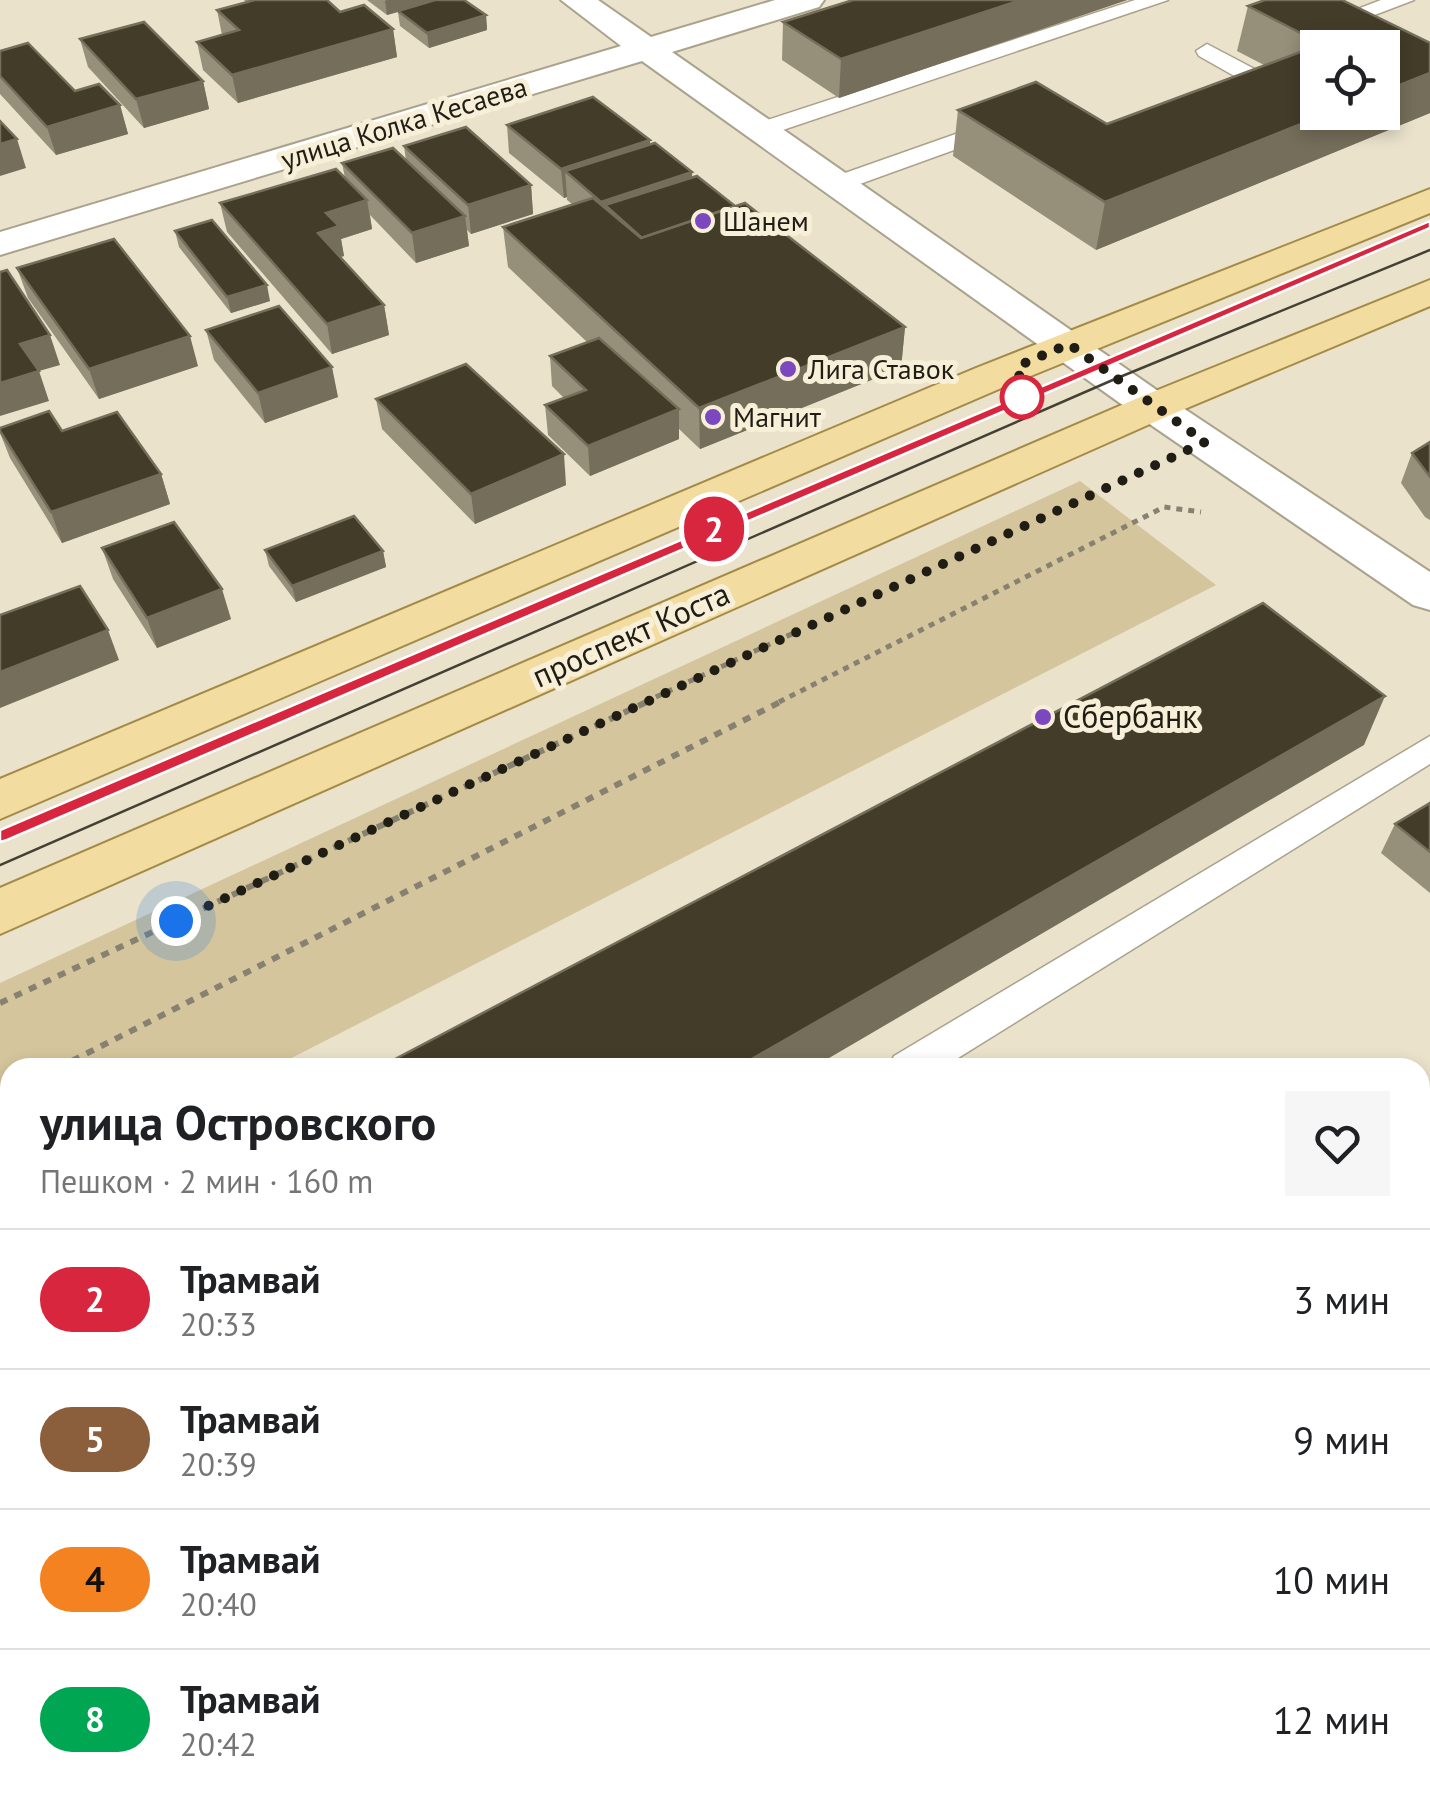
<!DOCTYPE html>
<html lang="ru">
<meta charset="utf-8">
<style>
body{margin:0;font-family:"PT Sans",sans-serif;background:#f6f6f6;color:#202124;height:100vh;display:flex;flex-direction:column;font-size:38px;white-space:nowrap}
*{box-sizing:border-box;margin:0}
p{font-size:32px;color:#757577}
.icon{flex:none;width:55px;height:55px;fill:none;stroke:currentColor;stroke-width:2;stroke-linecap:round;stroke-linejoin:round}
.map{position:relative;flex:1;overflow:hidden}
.drawer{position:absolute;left:0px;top:1058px;width:1430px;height:752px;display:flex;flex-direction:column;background:#fff;border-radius:30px 30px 0 0;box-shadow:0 5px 15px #0003}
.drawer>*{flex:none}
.badge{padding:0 20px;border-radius:32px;font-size:35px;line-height:65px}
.controls{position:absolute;left:1300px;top:30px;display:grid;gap:20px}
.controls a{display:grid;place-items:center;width:100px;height:100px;border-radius:0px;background:#fff;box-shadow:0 5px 15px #0003;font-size:50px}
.you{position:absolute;width:50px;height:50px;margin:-25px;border:8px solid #fff;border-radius:50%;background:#1a73e8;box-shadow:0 0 0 15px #1a73e833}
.map>.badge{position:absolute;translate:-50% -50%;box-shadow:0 0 0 5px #fff}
.round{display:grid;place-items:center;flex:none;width:105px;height:105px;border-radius:0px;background:#f6f6f6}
.head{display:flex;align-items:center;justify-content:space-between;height:170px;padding:0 40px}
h1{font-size:48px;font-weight:700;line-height:75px}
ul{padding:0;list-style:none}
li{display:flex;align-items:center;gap:30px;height:140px;padding:0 40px;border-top:2px solid #e0e0e0}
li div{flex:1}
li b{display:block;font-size:38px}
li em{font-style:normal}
li .badge{min-width:110px;font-weight:700;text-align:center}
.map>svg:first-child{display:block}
</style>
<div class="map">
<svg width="1430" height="1808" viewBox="0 0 1430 1808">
<rect width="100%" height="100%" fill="#eae2cb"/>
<polygon fill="#e4d9bb" points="20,1800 338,1800 327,1808 7,1808"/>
<polygon fill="#d5c59c" points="1080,481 1216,585 274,1067 10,1068 10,1202 0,1208 0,983"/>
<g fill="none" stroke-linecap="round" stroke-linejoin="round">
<g stroke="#aaa28c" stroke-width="3">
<g id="service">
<polygon points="1135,0 1168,0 768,135 752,135 748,130 752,125"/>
<polygon points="1381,0 1414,0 1364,19 1430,55 1430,71 1334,18"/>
<polygon points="1207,44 1264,74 1267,79 1232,97 1216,97 1216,87 1238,78 1199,56 1196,51"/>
<polygon points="1004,117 1016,124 1012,129 846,189 837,191 825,184 828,179"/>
<polygon points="1430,736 1430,764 942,1068 888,1068 894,1056"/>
<polygon points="10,1581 10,1633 0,1637 0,1585"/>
</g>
</g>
<g stroke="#aaa28c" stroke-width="4">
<polygon id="minor" points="561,0 598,0 651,37 775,0 824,0 819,7 672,52 1168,398 1430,572 1430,610 1413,605 1138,416 642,61 0,255 0,232 621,46"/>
</g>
<g stroke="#a38a46" stroke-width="4">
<g id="primary">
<polygon points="1430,189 1430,213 1006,386 0,819 0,779 976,368"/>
<polygon points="1430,280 1430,306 1168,416 0,934 0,888 1138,398"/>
</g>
</g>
<g stroke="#868171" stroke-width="5" stroke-dasharray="6 6" stroke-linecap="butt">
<polyline points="645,702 796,632"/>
<polyline points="779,702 1164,507 1201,512"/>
</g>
<g stroke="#868171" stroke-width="6" stroke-dasharray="8 8" stroke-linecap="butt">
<polyline points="0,1003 651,700"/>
<polyline points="58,1068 784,700"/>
<polyline points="0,1097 10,1092"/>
</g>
<use href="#service" fill="#fff" fill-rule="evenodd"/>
<use href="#minor" fill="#fff" fill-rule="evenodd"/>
<use href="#primary" fill="#f2dca0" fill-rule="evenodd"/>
<g stroke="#444035" stroke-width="2.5">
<polyline points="0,835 1430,225"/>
<polyline points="0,865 1115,379 1430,250"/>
</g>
</g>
<g fill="#968f7a">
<polygon points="244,0 327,0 340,12 393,29 397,57 238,103 203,70 197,42 222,35 217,10 246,2"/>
<polygon points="367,0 464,0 486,15 487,30 429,48 400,26 398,12 387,15"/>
<polygon points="853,0 1127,0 839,98 782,60 783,22"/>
<polygon points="1248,6 1430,43 1430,113 1096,250 953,156 958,110 1107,124 1264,65 1237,51"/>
<polygon points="80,39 203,81 209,109 144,128 88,67"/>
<polygon points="0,51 75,91 120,105 128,134 56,155 0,94"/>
<polygon points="507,125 650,140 650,145 692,172 692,177 905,327 901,368 700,449 679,429 679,439 590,476 548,435 545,405 564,398 552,386 550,356 587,342 508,267 503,227 572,204 567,200 567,197 564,198 509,153"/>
<polygon points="404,146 531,185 533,214 471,234 467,230 469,246 416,263 370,215 372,229 341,239 344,256 340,257 384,305 389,335 332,354 227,232 220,203 345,178 342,163 406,160"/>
<polygon points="175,231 270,301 231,313 179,247"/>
<polygon points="17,268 198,366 99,399 28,298"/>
<polygon points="206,330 338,397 265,423 214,360"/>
<polygon points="376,399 566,485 475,524 382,429"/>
<polygon points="0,428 62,431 161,474 170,504 62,543 10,458 0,433"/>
<polygon points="1430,442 1430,520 1425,517 1401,483 1412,453"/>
<polygon points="102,548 231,619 157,648 113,579"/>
<polygon points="265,550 383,551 386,567 296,602 269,566"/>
<polygon points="1430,803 1430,893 1381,853 1395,824"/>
<polygon points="1430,1612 1430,1733 1420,1722 1420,1621"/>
</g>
<g fill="#756e5a">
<polygon points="387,0 438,0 387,15 385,1"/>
<polygon points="1021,0 1127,0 839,98 841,59"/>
<polygon points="486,15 487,30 429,48 427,33"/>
<polygon points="393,29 397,57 238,103 232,75"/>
<polygon points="1430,73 1430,113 1096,250 1105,202 1331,112 1382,112 1382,92"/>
<polygon points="203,81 209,109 144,128 136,99"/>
<polygon points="120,105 128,134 56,155 47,127"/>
<polygon points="17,139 26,168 0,176 0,144"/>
<polygon points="650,140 651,169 565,171 567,197 564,198 561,169"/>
<polygon points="692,172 693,201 605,205 606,230 602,232 601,202"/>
<polygon points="531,185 533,214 471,234 468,205"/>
<polygon points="367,200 372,229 341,239 344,256 323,262 318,233 326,213"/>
<polygon points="465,216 469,246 416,263 412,233"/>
<polygon points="267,285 270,301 231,313 227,297"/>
<polygon points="384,305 389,335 332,354 327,324"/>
<polygon points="905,327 901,368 700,449 699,408"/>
<polygon points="50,335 60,365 39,371 49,401 0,416 0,383 20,344"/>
<polygon points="190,336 198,366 99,399 89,369"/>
<polygon points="332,367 338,397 265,423 258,393"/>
<polygon points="679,409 679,439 590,476 588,446"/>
<polygon points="564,454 566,485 475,524 471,494"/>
<polygon points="161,474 170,504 62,543 51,512"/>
<polygon points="383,551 386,567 296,602 292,586"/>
<polygon points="222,589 231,619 157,648 147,618"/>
<polygon points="108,630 119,660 0,708 0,672"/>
<polygon points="1385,696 1364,745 812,1068 736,1068"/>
<polygon points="10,1483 10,1535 0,1541 0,1488"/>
</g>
<g fill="#433c29" stroke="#756e5a" stroke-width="2.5">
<polygon points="255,0 327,0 340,12 364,5 393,29 232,75 197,42 239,30 217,10"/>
<polygon points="435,0 464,0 486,15 427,33 398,11"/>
<polygon points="853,0 1021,0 841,59 783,22"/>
<polygon points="1265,0 1342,0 1430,43 1430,73 1382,92 1382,48 1318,48 1318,112 1331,112 1105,202 958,110 1036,82 1107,124 1322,44 1248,6"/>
<polygon points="144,22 203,81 136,99 80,39"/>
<polygon points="28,43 75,91 99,84 120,105 47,127 0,76 0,51"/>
<polygon points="593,97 650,140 561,169 507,125"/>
<polygon points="0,121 17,139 0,144"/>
<polygon points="466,127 531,185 468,205 404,146"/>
<polygon points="655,143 692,172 601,202 565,171"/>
<polygon points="393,148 465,216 412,233 342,163"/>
<polygon points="336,169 367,200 326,213 339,226 318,233 384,305 327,324 220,203"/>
<polygon points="697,176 735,206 642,238 605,205"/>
<polygon points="593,198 641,238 745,203 905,327 699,408 503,227"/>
<polygon points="212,220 267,285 227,297 175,231"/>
<polygon points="114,239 190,336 89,369 17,268"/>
<polygon points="7,270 50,335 20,344 39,371 0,383 0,272"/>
<polygon points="279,306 332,367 258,393 206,330"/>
<polygon points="599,338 679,409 588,446 545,405 586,390 550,356"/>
<polygon points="466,364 564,454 471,494 376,399"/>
<polygon points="49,411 62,431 117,412 161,474 51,512 0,431 0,428"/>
<polygon points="1430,442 1430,477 1412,453"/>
<polygon points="354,516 383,551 292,586 265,550"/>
<polygon points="174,522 222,589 147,618 102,548"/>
<polygon points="80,586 108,630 0,672 0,615"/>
<polygon points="1263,603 1385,696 736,1068 378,1068"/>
<polygon points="1430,803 1430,852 1395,824"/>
<polygon points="10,1260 10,1483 0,1488 0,1266"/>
<polygon points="1430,1612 1430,1678 1420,1667 1420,1621"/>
<polygon points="304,1800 725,1800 728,1805 724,1808 293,1808"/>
</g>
<polygon fill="#d7263d" stroke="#fff" stroke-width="2.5" points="1430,221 1430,228 7,840 0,842 0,830"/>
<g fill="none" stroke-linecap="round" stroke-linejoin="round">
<polyline stroke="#201d15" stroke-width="10" stroke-dasharray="0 18" points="176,921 1205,442 1069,344 1018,366 1022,397"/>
</g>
<g fill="#7b48bf" stroke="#f8efd8" stroke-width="4">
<circle cx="703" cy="221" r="10"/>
<circle cx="788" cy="369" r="10"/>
<circle cx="713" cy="417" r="10"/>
<circle cx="1043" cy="717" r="10"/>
</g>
<circle fill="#fff" stroke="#d7263d" stroke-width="5" cx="1022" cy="397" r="20"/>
<g text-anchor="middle" stroke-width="10" stroke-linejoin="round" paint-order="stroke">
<g font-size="28" fill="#201d15" stroke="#f8efd8">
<text transform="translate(404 123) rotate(-17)" y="10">улица Колка Кесаева</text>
</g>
<g font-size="28" fill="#201d15" stroke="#f8efd8" text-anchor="start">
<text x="723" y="231">Шанем</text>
<text x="808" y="379">Лига Ставок</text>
<text x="733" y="427">Магнит</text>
</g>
<g font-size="32" fill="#201d15" stroke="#f8efd8">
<text transform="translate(631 635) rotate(-24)" y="11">проспект Коста</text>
</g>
<g font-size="32" fill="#201d15" stroke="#f8efd8" text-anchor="start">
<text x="1063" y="728">Сбербанк</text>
</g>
</g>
</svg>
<div class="controls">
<a><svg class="icon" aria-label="locate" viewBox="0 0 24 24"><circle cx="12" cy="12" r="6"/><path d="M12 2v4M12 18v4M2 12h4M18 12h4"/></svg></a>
</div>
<div class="you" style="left:176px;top:921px"></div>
<b class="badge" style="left:714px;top:529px;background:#d7263d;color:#fff">2</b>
<section class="drawer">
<div class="head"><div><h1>улица Островского</h1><p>Пешком · 2 мин · 160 m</p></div><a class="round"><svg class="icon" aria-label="heart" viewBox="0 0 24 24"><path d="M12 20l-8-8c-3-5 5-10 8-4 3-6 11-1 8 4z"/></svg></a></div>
<ul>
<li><span class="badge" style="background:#d7263d;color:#fff">2</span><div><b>Трамвай</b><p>20:33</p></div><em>3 мин</em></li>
<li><span class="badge" style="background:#8b5e3c;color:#fff">5</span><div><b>Трамвай</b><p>20:39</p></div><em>9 мин</em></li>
<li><span class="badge" style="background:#f58220;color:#111">4</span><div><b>Трамвай</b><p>20:40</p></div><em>10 мин</em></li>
<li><span class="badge" style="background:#00a651;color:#fff">8</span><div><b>Трамвай</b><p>20:42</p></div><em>12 мин</em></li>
</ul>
</section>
</div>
